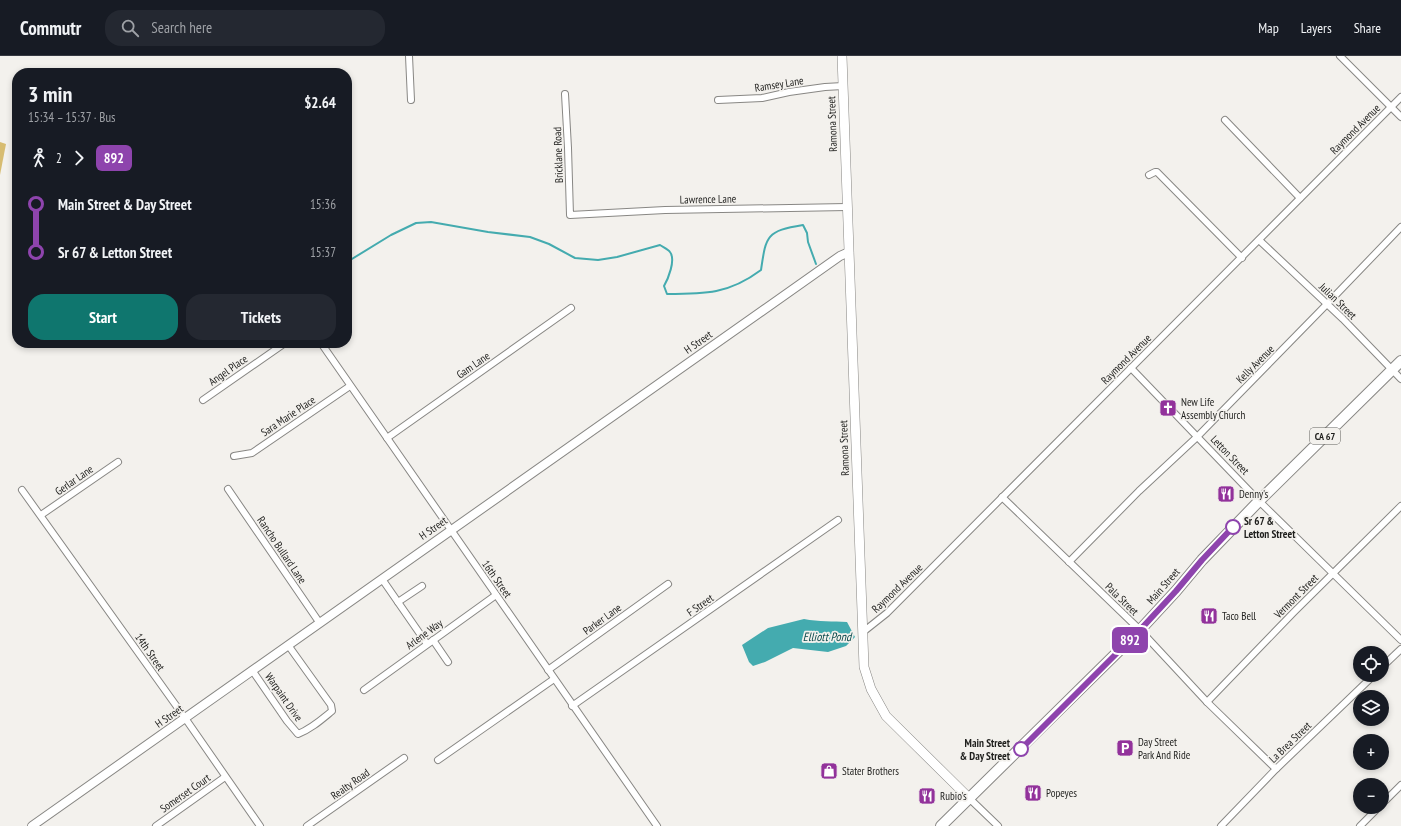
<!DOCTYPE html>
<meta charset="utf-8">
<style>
body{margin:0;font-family:"PT Sans Narrow",sans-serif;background:#242831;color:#f1f3f6;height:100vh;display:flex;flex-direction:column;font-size:15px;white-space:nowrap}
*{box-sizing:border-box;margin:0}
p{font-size:13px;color:#9ea1a6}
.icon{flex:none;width:22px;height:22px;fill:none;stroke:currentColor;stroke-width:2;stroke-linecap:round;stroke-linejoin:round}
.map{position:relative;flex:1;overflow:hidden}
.sheet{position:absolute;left:12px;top:12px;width:340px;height:280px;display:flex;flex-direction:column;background:#171b24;border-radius:16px;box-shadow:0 2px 6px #0003}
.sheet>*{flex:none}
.badge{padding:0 8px;border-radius:6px;font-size:14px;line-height:26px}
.buttons{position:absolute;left:1353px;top:590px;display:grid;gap:8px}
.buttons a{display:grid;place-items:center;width:36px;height:36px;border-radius:50%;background:#171b24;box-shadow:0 2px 6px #0003;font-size:20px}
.map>.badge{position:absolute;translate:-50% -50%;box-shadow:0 0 0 2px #fff}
.legs{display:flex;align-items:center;gap:6px;height:44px;padding:0 16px;font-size:13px}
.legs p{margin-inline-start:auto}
.overview{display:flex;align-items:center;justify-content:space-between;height:68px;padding:0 16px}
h1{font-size:22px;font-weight:600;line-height:30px}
.cta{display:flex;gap:8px;margin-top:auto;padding:8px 16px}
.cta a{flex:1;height:46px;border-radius:16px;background:#0f766e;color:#fff;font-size:16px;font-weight:600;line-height:46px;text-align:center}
.cta a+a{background:#242831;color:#f1f3f6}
ul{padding:0 16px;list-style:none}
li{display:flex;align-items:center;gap:14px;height:48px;font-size:15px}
li i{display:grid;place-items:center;width:6px;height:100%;margin:0 5px;background:currentColor}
li i::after{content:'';width:10px;height:10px;margin:-5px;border:3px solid;border-radius:50%;background:#171b24}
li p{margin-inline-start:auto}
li:first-child i{background:linear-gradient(#0000 50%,currentColor 0)}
li:last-child i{background:linear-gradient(currentColor 50%,#0000 0)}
header{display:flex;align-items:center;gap:24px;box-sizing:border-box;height:56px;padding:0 20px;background:#171b24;border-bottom:1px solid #363941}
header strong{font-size:19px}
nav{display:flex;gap:22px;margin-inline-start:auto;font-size:14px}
.search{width:280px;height:36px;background:#242831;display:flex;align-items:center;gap:10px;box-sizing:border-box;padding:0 14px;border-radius:16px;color:#9ea1a6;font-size:15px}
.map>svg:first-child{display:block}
</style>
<header>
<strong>Commutr</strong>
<div class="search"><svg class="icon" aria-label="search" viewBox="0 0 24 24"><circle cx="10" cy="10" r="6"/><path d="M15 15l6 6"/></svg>Search here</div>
<nav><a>Map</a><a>Layers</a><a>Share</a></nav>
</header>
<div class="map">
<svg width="1401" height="770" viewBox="0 0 1401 770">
<rect width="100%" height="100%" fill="#f3f1ed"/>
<g fill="#d7bc71">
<polygon points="0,86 6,88 0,119"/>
<path d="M17 93V149C12 129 12 114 13 94Z"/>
</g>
<path fill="#44abaf" d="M804 563C819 566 833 565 847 566L855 581 846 590 828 596 793 592 765 606 753 610 749 606 742 589 768 572Z"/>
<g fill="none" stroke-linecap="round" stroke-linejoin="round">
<path stroke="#44abaf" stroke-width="2" d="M347 206 391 179 416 167 431 166 488 176 530 181 549 188 575 202 598 204 617 201 660 189C663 191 668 193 670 196 676 204 668 223 664 230L667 238C705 238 729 238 761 214 766 180 766 175 803 169L807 177 808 186 816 208"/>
<g stroke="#888784" stroke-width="8">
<g id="minor">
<polyline points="409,0 411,44"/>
<polyline points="1340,0 1401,61"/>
<polyline points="565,38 568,92 570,159 665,154 847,151"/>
<polyline points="718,44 762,42 789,36 825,31 843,30"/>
<polyline points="1225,64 1300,142"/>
<polyline points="1149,119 1155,116 1157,116 1242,202"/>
<polyline points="1259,184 1343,263 1401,323"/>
<polyline points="321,287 657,770"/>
<polyline points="1131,312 1259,445 1401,584"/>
<polyline points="203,344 285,287"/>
<polyline points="387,382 571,252"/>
<polyline points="234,400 252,397 350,330"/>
<polyline points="228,433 319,566"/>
<polyline points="22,434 185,662 260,770"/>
<polyline points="1002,441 1140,574 1207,646 1276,713"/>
<polyline points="41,459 118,406"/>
<polyline points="1069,506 1139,435 1197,381 1327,248 1401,171"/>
<polyline points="382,523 427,588"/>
<polyline points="398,546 422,530"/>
<polyline points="863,576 887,557 1401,41"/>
<polyline points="433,584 448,606"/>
<polyline points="1382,611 1401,593"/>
<path d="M252 614 287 665 298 678C311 673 321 664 332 655L331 649 288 589"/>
<polyline points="548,614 668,528"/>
<polyline points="364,634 496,539"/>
<polyline points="1207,646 1294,556 1401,450"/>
<polyline points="572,650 838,464"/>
<polyline points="438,704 554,623"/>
<polyline points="970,743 998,770"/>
<polyline points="1382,748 1401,729"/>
<polyline points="156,770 225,721"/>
<polyline points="307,770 404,702"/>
<polyline points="1221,770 1276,713 1374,619"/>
<polyline points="1360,770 1379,751"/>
</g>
</g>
<g stroke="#888784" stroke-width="10">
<polyline id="tertiary" points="32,770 840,200 849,196"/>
</g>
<g stroke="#888784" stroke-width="10">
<polyline id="secondary" points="842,0 864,611 871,633 886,660 970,743"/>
</g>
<g stroke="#888784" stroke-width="12">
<polyline id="primary" points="941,770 1140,574 1176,535 1202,504 1259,445 1401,305"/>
</g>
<use href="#minor" stroke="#fff" stroke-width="6"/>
<use href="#tertiary" stroke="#fff" stroke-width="8"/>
<use href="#secondary" stroke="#fff" stroke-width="9"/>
<use href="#primary" stroke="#fff" stroke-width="10"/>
</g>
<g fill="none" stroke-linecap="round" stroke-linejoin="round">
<g stroke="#fff" stroke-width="9">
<polyline id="line-1" points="1021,693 1140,574 1176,535 1202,504 1233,471"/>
</g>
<use href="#line-1" stroke="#8e44ad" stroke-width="6"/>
</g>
<defs>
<g id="church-square" transform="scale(0.9)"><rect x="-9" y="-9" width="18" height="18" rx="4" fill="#92329b" stroke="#f3f1ed"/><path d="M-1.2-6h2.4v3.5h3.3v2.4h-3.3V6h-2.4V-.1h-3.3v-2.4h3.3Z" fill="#fff"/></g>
<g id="restaurant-square" transform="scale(0.9)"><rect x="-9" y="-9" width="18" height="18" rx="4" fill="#92329b" stroke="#f3f1ed"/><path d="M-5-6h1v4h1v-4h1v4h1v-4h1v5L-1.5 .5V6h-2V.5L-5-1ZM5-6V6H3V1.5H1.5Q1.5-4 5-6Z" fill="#fff"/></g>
<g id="parking-square" transform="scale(0.9)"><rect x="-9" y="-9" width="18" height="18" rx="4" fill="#92329b" stroke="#f3f1ed"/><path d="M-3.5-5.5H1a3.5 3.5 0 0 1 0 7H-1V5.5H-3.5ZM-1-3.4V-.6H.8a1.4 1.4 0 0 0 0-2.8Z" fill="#fff"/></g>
<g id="shop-square" transform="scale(0.9)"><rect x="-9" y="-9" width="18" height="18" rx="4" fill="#92329b" stroke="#f3f1ed"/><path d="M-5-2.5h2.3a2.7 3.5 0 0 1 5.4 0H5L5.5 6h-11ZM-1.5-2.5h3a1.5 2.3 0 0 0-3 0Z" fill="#fff"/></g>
</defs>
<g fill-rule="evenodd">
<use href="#church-square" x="1168" y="352"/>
<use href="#restaurant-square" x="1226" y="438"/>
<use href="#restaurant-square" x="1209" y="560"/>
<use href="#parking-square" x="1125" y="692"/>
<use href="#shop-square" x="829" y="715"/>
<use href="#restaurant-square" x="1033" y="737"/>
<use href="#restaurant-square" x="927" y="740"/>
</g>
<g fill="#fff" stroke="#8e44ad" stroke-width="2">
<circle cx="1233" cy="471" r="7"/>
<circle cx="1021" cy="693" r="7"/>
</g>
<g text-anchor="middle" stroke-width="3.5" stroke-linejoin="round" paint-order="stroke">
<rect fill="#f3f1ed" stroke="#5f5e5b" stroke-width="1" x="1310" y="372" width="30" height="16" rx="3"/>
<g font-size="10" font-weight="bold" fill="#1f1f1d">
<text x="1325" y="384">CA 67</text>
</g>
<g font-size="11" fill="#1f1f1d" stroke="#f3f1ed">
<text transform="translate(779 28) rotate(-9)" y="4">Ramsey Lane</text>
<text transform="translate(832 68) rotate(-92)" y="4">Ramona Street</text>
<text transform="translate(1355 73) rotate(-45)" y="4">Raymond Avenue</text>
<text transform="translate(558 99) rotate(-92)" y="4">Bricklane Road</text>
<text transform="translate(708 143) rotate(-1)" y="4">Lawrence Lane</text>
<text transform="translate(1338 245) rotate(44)" y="4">Julian Street</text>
<text transform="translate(698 286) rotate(-35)" y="4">H Street</text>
<text transform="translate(1126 303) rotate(-45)" y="4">Raymond Avenue</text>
<text transform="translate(1255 308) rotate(-45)" y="4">Kelly Avenue</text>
<text transform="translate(473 309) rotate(-35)" y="4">Gam Lane</text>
<text transform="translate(228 314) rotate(-35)" y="4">Angel Place</text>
<text transform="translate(288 360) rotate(-34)" y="4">Sara Marie Place</text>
<text transform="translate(844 392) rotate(-92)" y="4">Ramona Street</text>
<text transform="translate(1230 399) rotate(46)" y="4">Letton Street</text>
<text transform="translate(74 424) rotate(-35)" y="4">Gerlar Lane</text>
<text transform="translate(433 472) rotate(-35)" y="4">H Street</text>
<text transform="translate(282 494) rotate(56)" y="4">Rancho Bullard Lane</text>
<text transform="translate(497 523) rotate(55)" y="4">16th Street</text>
<text transform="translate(1163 530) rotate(-49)" y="4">Main Street</text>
<text transform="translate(897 532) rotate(-44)" y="4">Raymond Avenue</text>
<text transform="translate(1296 540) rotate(-45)" y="4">Vermont Street</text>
<text transform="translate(1122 543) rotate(44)" y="4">Pala Street</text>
<text transform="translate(700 549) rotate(-35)" y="4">F Street</text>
<text transform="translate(602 563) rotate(-36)" y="4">Parker Lane</text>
<text transform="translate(424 578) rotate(-36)" y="4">Arlene Way</text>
<text transform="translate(150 596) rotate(55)" y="4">14th Street</text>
<text transform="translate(284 641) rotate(55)" y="4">Warpaint Drive</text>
<text transform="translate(169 660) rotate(-35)" y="4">H Street</text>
<text transform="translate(1290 686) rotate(-44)" y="4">La Brea Street</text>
<text transform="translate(350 728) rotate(-35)" y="4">Realty Road</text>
<text transform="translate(185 737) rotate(-35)" y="4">Somerset Court</text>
</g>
<g font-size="11" fill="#1f1f1d" stroke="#f3f1ed" text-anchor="start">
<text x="1181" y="350">New Life<tspan x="1181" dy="13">Assembly Church</tspan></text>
<text x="1239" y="442">Denny's</text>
<text x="1222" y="564">Taco Bell</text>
<text x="1138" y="690">Day Street<tspan x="1138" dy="13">Park And Ride</tspan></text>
<text x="842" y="719">Stater Brothers</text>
<text x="1046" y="741">Popeyes</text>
<text x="940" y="744">Rubio's</text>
</g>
<g font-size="11" font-weight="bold" fill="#1f1f1d" stroke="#f3f1ed" text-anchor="start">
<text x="1244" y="469">Sr 67 &amp;<tspan x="1244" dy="13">Letton Street</tspan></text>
<text x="1010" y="691" text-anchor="end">Main Street<tspan x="1010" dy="13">&amp; Day Street</tspan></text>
</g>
<g font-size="12" font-style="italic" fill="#0b4a4c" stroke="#f3f1ed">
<text x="827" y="585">Elliott Pond</text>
</g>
</g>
</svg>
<div class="buttons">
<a><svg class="icon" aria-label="locate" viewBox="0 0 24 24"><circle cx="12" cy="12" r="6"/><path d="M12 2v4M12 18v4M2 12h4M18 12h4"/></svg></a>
<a><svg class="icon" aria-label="layers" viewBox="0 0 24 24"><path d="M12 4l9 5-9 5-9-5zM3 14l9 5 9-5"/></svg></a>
<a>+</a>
<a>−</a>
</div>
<b class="badge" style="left:1130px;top:584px;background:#8e44ad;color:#fff">892</b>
<section class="sheet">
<div class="overview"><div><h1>3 min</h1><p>15:34 – 15:37 · Bus</p></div><b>$2.64</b></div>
<div class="legs"><svg class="icon" aria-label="walk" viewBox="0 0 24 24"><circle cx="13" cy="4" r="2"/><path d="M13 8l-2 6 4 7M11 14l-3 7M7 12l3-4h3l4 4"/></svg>2<svg class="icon" aria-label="forward" viewBox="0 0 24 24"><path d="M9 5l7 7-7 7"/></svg><b class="badge" style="background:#8e44ad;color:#fff">892</b></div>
<ul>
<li><i style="color:#8e44ad"></i><b>Main Street &amp; Day Street</b><p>15:36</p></li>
<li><i style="color:#8e44ad"></i><b>Sr 67 &amp; Letton Street</b><p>15:37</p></li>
</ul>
<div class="cta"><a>Start</a><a>Tickets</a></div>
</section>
</div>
